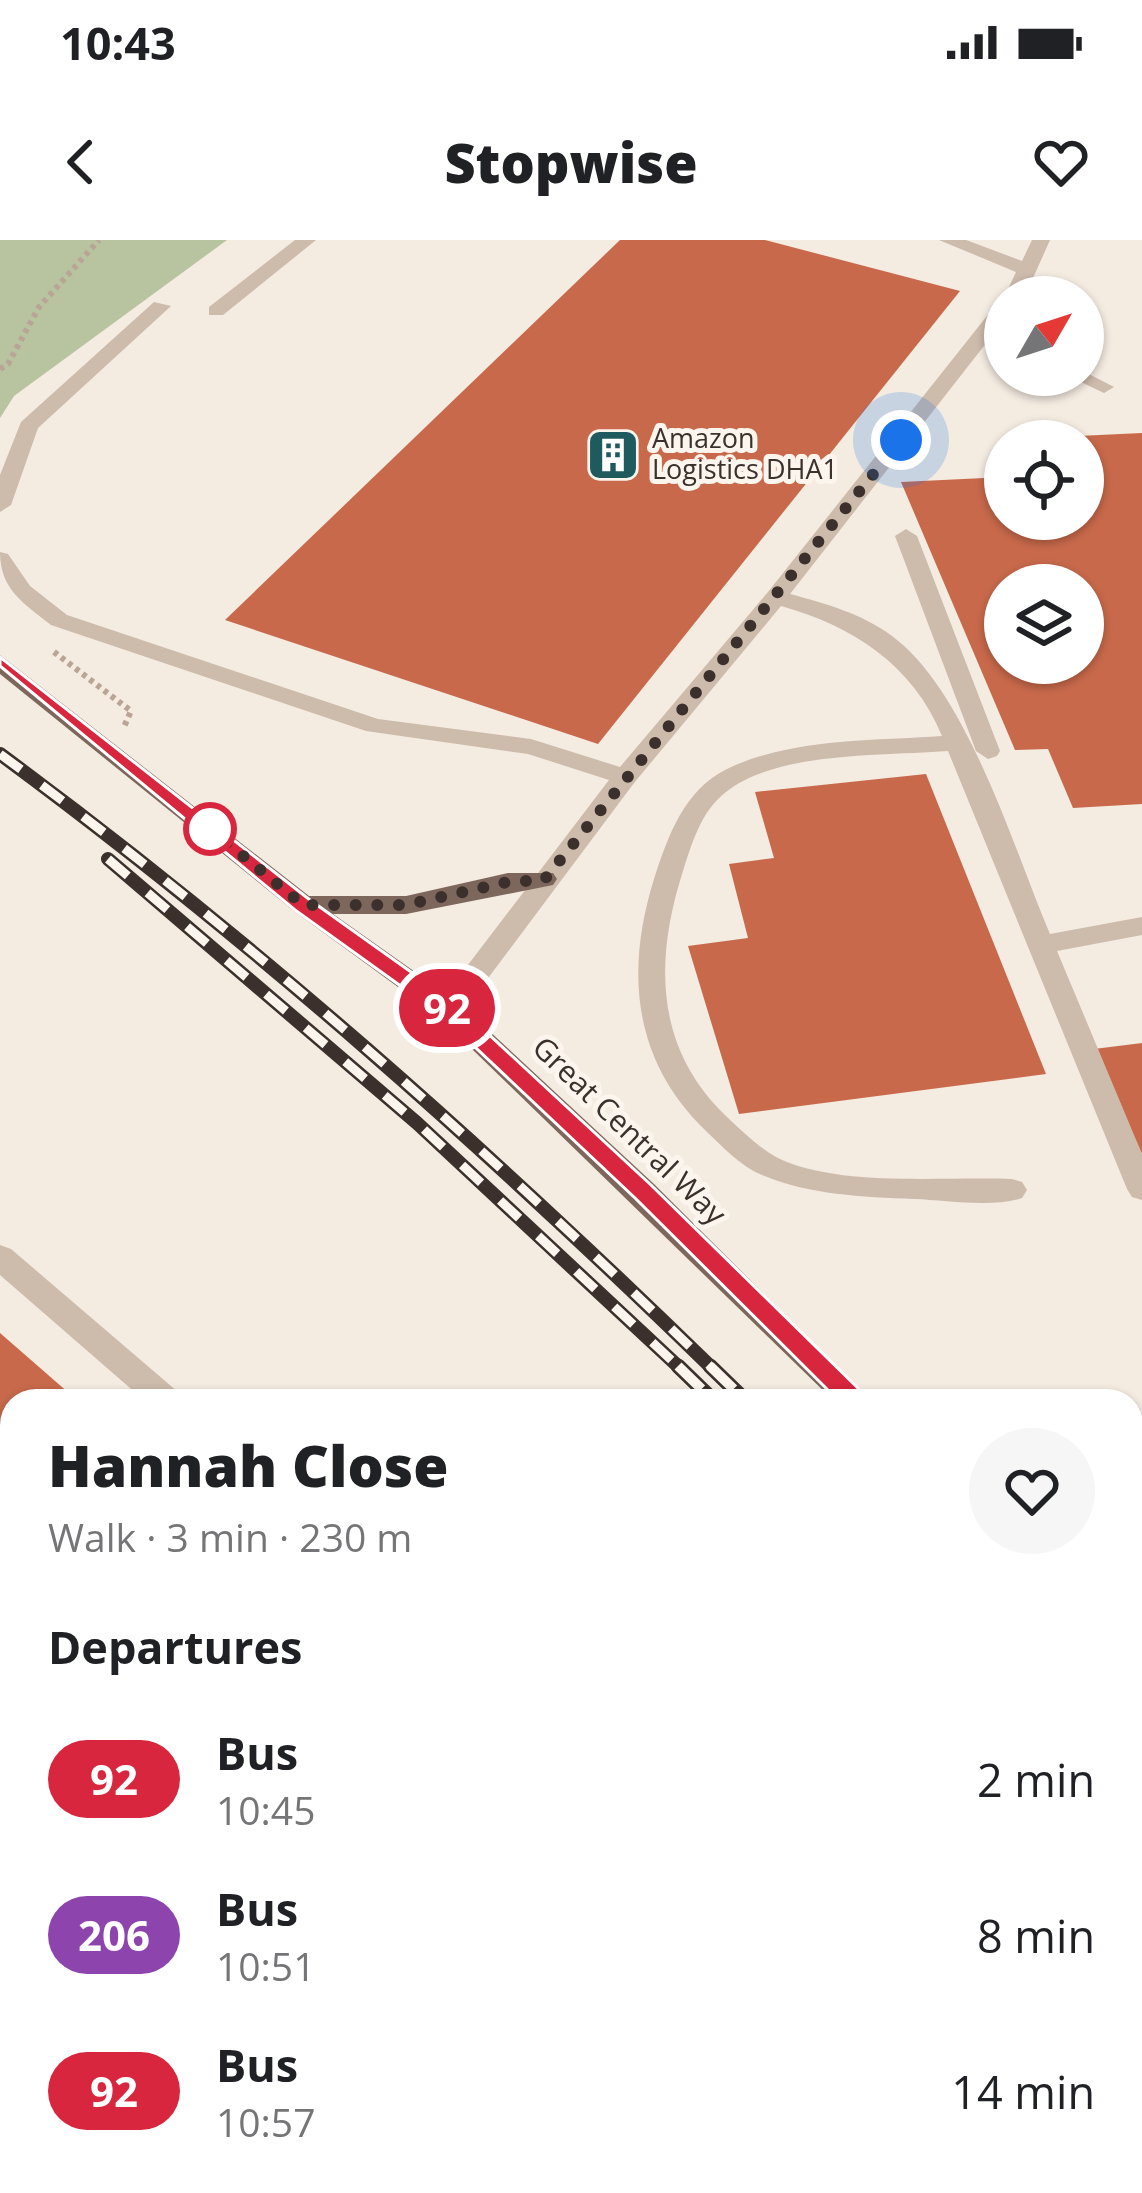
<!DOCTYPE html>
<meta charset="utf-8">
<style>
body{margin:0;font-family:"Open Sans",sans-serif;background:#f6f6f6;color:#202124;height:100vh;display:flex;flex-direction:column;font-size:45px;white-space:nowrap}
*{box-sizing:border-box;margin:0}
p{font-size:39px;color:#757577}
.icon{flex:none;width:66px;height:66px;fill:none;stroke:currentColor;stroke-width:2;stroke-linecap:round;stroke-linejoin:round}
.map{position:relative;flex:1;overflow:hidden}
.details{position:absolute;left:0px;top:1149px;width:1143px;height:804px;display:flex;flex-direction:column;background:#fff;border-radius:36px 36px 0 0;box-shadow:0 3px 9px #0004}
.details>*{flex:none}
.badge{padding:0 24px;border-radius:39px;font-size:42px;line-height:78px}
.needle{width:78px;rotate:51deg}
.controls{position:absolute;left:984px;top:36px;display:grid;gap:24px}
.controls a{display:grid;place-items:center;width:120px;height:120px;border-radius:50%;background:#fff;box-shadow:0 3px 9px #0004;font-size:60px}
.you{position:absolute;width:60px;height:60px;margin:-30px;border:9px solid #fff;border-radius:50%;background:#1a73e8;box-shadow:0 0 0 18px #1a73e833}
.map>.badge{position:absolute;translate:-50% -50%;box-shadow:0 0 0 6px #fff}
h2{padding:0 48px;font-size:45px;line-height:108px}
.round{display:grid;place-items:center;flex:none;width:126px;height:126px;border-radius:63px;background:#f6f6f6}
.overview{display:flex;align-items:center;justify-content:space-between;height:204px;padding:0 48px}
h1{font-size:57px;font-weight:800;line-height:90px}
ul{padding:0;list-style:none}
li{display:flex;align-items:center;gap:36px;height:156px;padding:0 48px}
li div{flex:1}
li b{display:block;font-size:45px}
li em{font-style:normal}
li .badge{min-width:132px;font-weight:700;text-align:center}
.status{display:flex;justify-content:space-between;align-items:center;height:84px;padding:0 60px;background:#fff;direction:ltr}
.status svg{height:33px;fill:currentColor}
header{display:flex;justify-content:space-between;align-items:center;height:156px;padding:0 48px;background:#fff;font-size:54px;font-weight:800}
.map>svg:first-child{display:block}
</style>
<div class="status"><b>10:43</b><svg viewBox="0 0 49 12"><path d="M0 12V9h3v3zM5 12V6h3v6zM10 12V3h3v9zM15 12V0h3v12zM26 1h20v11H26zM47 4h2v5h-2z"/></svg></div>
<header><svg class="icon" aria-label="back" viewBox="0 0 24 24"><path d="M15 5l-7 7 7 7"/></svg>Stopwise<svg class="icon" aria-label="heart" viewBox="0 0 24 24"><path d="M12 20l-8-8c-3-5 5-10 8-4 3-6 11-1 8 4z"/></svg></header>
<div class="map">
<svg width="1142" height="1953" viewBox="0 0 1142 1953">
<rect width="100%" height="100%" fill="#f4ebe1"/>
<polygon fill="#b8c4a0" points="0,0 227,0 14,156 0,178"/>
<g fill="#c8694b" fill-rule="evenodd">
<polygon points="620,0 765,0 960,51 598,504 225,380"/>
<path d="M1142 193V564L1073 568 1048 509 1015 510 901 242 1005 237V279H1083V201L1057 197ZM1005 345H1083V423H1005Z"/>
<polygon points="926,534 1046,834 739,874 688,706 748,698 729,624 774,618 755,552"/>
<polygon points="1142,803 1142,914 1094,809"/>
<polygon points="0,1093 78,1161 12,1161 12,1272 0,1281"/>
</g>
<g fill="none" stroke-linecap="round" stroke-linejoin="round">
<g stroke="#b9a596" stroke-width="6" stroke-dasharray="4.5 4.5" stroke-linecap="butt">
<polyline points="0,129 8,124 39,67 99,0"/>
<polyline points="54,412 131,471 123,489"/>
</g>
<g fill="#cdbbac" fill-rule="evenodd">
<polygon points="295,0 316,0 223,75 209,75 209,67"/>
<polygon points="939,0 966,0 1022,21 1032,0 1050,0 1029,47 1019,53 1009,47 1016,32"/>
<path d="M1005 60V79L790 354C826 364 861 373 892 396 967 451 1013 607 1050 694L1142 677V695L1057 711 1142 914V960L1132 957 1127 949 948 511C885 516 777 511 726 552 701 571 692 603 683 631 654 721 655 808 726 876 741 890 758 907 776 917 837 948 944 936 1012 939L1022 942 1027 950 1022 958C991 968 947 960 914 959 862 957 810 955 762 935 740 926 722 906 705 890 633 820 625 732 654 639 668 596 684 550 727 529 791 498 873 501 942 496 913 425 853 386 781 366L634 543 459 777 449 780 435 770 439 763 609 540 528 514 366 491 51 385C23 363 0 349 0 312L8 314 30 346 67 375 378 479 531 499 620 527 768 352 998 62Z"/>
<polygon points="154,62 171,66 38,188 11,265 0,272 0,235 21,182"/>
<polygon points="1083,131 1114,147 1104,153 1066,135 1083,135"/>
<polygon points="906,289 917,296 1000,511 997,516 988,519 976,511 895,296"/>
<polygon points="0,1005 11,1009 178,1152 183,1161 145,1161 0,1035"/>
<polygon points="0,1843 12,1848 12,1908 0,1903"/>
<polygon points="313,1941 355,1941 354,1953 312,1953"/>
</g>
<g fill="#7d675c" fill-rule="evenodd">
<polygon points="0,415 309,656 406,656 508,633 553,633 557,639 553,645 406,674 333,674 459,763 654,944 871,1161 834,1161 439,777 294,671 0,434"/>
<polygon points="1131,1418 1142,1422 1142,1461 1131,1457"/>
<polygon points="12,1930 12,1941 65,1941 60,1953 0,1953 0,1934"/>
<polygon points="573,1941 667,1941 672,1953 578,1953"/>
</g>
<g stroke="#3b302b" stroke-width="14">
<g id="rail-far1">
<path d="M0 514C254 701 487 909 713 1129"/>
<polyline points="108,619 417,883 681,1129"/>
</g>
</g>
<g stroke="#3b302b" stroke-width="15">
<g id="rail">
<polyline points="678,1126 714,1161"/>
<polyline points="710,1126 746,1161"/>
<polyline points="1131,1543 1142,1554"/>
<polyline points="1131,1588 1142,1600"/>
</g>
</g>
<use href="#rail-far1" stroke="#fbf5ee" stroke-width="9" stroke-dasharray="26" stroke-linecap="butt"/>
<use href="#rail" stroke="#fbf5ee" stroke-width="10" stroke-dasharray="33" stroke-linecap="butt"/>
</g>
<polygon fill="#d7263d" stroke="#fff" stroke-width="3" points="0,417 310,660 456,764 651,945 864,1154 867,1161 864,1168 846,1168 635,958 441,775 295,670 0,426"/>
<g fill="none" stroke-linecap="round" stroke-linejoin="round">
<polyline stroke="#3b302b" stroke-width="12" stroke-dasharray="0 21.6" points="210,589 303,665 406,665 508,642 544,640 901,200"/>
</g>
<defs>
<g id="building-square" transform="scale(2.7)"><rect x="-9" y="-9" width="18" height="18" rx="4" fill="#1f5a5e" stroke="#fbf5ee"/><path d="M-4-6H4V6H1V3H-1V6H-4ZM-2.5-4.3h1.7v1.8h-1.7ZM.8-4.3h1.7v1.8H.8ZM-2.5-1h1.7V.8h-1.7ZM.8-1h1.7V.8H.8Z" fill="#fff"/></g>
</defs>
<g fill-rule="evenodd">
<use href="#building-square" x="613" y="215"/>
</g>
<circle fill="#fff" stroke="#d7263d" stroke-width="6" cx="210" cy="589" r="24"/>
<g text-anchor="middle" stroke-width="10" stroke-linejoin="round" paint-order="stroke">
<g font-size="27" fill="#3b302b" stroke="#fbf5ee" text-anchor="start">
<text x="652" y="208">Amazon<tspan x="652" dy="31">Logistics DHA1</tspan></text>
</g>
<g font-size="30" fill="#3b302b" stroke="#fbf5ee">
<text transform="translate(629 891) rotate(44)" y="10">Great Central Way</text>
</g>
</g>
</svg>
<div class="controls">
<a><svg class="needle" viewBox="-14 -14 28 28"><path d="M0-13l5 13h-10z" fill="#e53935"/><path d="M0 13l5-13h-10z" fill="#757577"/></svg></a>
<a><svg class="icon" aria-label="locate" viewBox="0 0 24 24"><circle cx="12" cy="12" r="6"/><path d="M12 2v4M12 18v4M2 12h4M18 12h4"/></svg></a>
<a><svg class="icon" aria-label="layers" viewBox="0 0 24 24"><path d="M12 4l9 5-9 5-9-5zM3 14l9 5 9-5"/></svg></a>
</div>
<div class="you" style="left:901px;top:200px"></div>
<b class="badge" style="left:447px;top:768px;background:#d7263d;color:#fff">92</b>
<section class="details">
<div class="overview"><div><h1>Hannah Close</h1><p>Walk · 3 min · 230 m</p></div><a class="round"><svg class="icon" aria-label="heart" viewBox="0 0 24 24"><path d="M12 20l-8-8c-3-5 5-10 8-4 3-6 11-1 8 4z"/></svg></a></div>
<h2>Departures</h2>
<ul>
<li><span class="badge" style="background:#d7263d;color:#fff">92</span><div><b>Bus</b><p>10:45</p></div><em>2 min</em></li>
<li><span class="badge" style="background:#8e44ad;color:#fff">206</span><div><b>Bus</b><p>10:51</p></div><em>8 min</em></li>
<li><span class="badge" style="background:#d7263d;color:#fff">92</span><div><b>Bus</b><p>10:57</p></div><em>14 min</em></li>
</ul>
</section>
</div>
